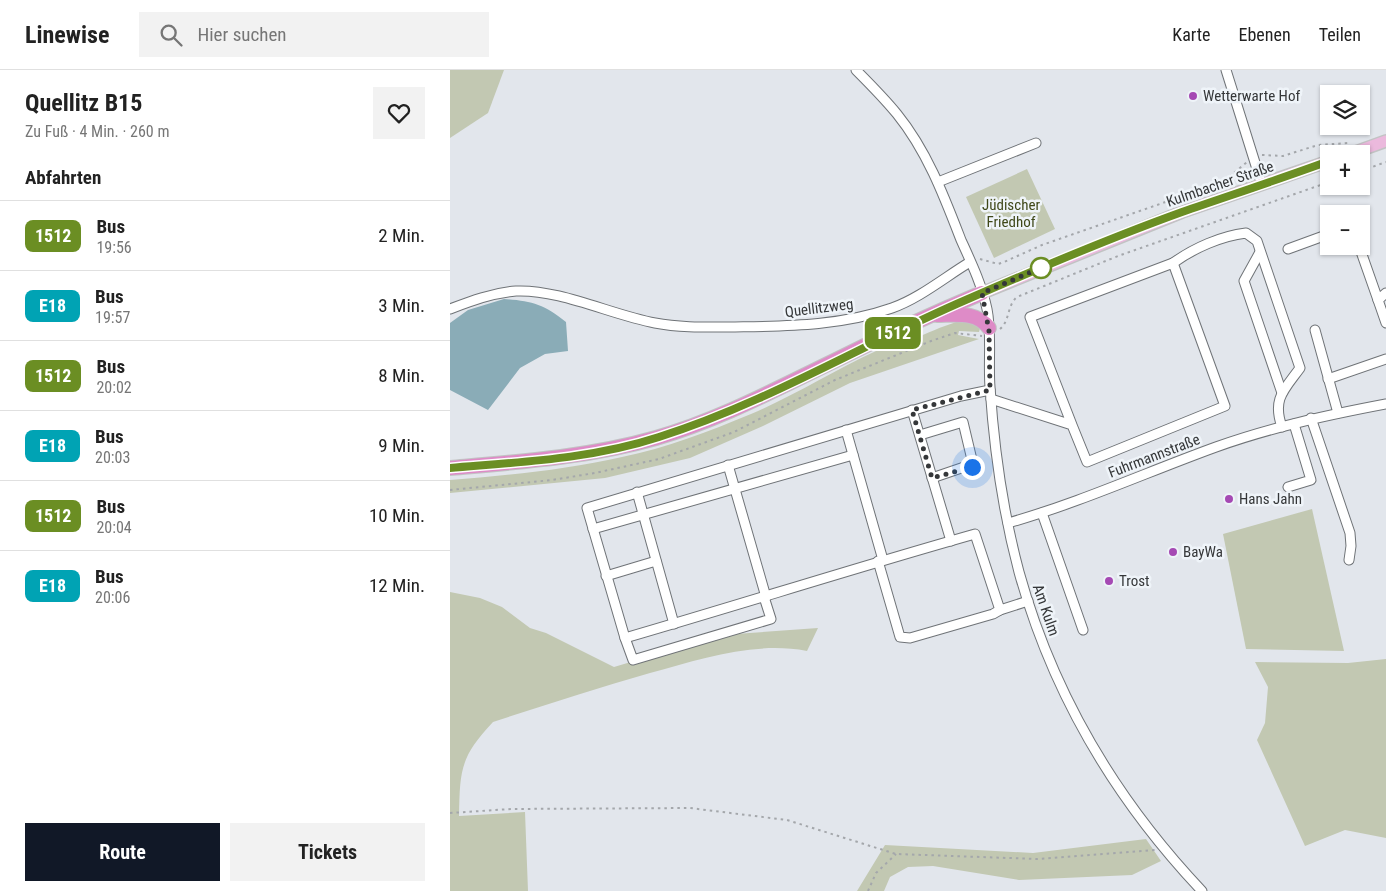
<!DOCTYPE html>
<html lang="de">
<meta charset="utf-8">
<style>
body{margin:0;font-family:"Roboto Condensed",sans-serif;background:#f2f2f2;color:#222;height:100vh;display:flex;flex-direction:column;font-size:19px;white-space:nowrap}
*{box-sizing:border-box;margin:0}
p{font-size:16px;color:#767676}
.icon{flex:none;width:28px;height:28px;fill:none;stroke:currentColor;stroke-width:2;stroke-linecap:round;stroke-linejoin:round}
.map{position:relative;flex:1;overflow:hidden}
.sheet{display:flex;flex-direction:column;background:#fff;width:450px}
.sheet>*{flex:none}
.badge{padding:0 10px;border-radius:8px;font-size:18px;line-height:32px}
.controls{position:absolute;left:870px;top:15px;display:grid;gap:10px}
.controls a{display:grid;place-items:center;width:50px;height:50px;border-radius:0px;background:#fff;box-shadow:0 1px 4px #0004;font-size:25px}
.you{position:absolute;width:25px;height:25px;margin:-12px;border:4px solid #fff;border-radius:50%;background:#1a73e8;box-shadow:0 0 0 8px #1a73e833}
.map>.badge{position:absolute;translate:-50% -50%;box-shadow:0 0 0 2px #fff}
h2{padding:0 25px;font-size:19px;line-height:45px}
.round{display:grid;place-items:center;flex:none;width:52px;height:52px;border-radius:0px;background:#f2f2f2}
.head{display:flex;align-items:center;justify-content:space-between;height:85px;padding:0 25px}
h1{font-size:24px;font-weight:700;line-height:38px}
.button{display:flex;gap:10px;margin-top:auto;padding:10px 25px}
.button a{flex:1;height:58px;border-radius:0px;background:#111827;color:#fff;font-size:20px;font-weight:700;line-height:58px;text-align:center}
.button a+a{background:#f2f2f2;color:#222}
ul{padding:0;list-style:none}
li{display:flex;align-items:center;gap:15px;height:70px;padding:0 25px;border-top:1px solid #e0e0e0}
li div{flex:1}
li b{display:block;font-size:19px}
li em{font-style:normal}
li .badge{min-width:55px;font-weight:700;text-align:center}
header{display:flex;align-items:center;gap:30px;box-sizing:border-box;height:70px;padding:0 25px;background:#fff;border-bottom:1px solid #e0e0e0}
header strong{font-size:24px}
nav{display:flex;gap:28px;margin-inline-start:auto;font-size:18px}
.search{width:350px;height:45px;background:#f2f2f2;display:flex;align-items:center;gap:12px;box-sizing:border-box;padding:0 18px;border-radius:0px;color:#767676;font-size:19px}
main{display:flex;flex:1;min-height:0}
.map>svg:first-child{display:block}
</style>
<header>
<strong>Linewise</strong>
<div class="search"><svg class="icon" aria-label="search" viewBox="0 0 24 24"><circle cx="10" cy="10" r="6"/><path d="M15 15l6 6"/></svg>Hier suchen</div>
<nav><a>Karte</a><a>Ebenen</a><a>Teilen</a></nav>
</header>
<main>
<section class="sheet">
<div class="head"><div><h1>Quellitz B15</h1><p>Zu Fuß · 4 Min. · 260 m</p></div><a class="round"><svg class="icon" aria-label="heart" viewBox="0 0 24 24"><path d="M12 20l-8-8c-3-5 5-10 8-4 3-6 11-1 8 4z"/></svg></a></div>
<h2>Abfahrten</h2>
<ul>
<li><span class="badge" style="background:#6b8e23;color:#fff">1512</span><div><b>Bus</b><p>19:56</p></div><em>2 Min.</em></li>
<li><span class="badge" style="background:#00a3b4;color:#fff">E18</span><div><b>Bus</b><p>19:57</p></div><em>3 Min.</em></li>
<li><span class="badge" style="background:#6b8e23;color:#fff">1512</span><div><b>Bus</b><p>20:02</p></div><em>8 Min.</em></li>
<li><span class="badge" style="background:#00a3b4;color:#fff">E18</span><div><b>Bus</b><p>20:03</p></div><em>9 Min.</em></li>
<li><span class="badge" style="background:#6b8e23;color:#fff">1512</span><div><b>Bus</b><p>20:04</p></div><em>10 Min.</em></li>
<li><span class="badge" style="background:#00a3b4;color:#fff">E18</span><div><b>Bus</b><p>20:06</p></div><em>12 Min.</em></li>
</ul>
<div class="button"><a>Route</a><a>Tickets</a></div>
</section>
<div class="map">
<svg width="936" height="821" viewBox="0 0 936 821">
<rect width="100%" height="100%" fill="#e2e6ec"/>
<g fill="#c2c8b2">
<polygon points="0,0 54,0 38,43 0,68"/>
<polygon points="577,99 605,159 544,188 516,127"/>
<path d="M519 249 530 258 529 262 509 261 508 265 529 269 400 313 313 356 240 388 155 408 0 423V410C58 405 116 400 172 387 216 378 260 361 301 344 344 326 384 300 426 281 459 275 487 255 519 249Z"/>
<polygon points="862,439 894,581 796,579 773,464"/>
<path d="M0 522 30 528 52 537 80 558 96 563 164 597 271 565 368 558 357 581C304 571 251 589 200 603 147 618 95 635 43 652 10 687 10 700 9 746L75 742 78 821H0Z"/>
<polygon points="936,589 936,768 895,760 855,776 807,670 815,653 818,617 805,592 898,593"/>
<polygon points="696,769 711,791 682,805 569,810 483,796 458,797 440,807 434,821 407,821 435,775 583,783"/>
</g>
<path fill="#8aacb7" d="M54 229C81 231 94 234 116 252L118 281 95 284 70 298 38 340 0 320V253L18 240Z"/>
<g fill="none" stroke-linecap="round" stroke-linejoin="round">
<g stroke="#6f7377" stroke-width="11">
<g id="minor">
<path d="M406 0C420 14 434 28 447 44 477 81 494 126 511 170 521 192 532 215 537 239 542 264 538 291 540 317 544 378 553 442 569 502 603 625 665 729 752 821"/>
<polyline points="776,0 812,115"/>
<polyline points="488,112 586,73"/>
<polyline points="909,176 928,230"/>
<polyline points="838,179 879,164"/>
<polyline points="810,182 794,211 832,323"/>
<path d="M723 193C744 178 771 166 796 163L807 171 850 298C834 320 822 329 832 357"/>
<polyline points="936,223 928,230 936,253"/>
<path d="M0 239C21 231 42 223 66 221 109 219 162 245 205 253 231 258 259 257 285 257 338 256 391 256 442 238 470 228 495 207 520 192"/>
<polyline points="865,260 888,343"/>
<polyline points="878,309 936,289"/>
<path d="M540 320 511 326 137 438 175 568C292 534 408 497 525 464L550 540 578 531"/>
<polyline points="541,329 622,355 637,392 775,336 723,193 580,247 622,355"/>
<polyline points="462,340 501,471"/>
<polyline points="861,348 900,463 901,476 899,490"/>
<polyline points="396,360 433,490"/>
<polyline points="470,365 513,352 523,394 482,408"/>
<polyline points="278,395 316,527"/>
<polyline points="838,417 861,410 844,354"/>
<polyline points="187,422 224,554"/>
<polyline points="592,443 633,560"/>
<path d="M558 453C629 433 697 402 766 377 822 357 878 345 936 334"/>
<polyline points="143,459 403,385"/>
<polyline points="428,491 450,567 460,568 543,544 550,540"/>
<polyline points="156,506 206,491"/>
<polyline points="175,568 183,590 321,549 314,527"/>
</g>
</g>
<g stroke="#c2c3c4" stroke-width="14">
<g id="major">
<polyline points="900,84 936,71"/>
<polyline points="532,223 732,142 879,91"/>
</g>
</g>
<g stroke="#c2c3c4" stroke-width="16">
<g id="highway">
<path d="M487 245C505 245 527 241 539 258"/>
<path d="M0 398C69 392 139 387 206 368 269 350 326 319 384 291 432 267 482 244 532 223"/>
</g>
</g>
<g stroke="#a4a7ab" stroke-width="2" stroke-dasharray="2.5 4" stroke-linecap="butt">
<polyline points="812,85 833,86 868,75 898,73"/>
<polyline points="911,101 936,92"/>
<polyline points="530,189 548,194 554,192 592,175 773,112 797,92"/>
<path d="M550 259C560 251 557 235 567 227L668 186 879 112"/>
<polyline points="0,420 102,410 145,403 209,389 284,362 385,310 481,271 505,263 532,266"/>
<polyline points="0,743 61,739 240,738 337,750 446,784 587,789 705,780"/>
<polyline points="418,821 426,803 446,784"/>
</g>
<use href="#minor" stroke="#fff" stroke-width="9"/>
<use href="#major" stroke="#ebb9dd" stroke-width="11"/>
<use href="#highway" stroke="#de8bc7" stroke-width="14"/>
</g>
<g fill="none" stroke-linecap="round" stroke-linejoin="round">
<g stroke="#fff" stroke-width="11">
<path id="line" d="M0 398C70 392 142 389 209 367 317 333 415 273 518 229 589 198 660 168 732 142 781 125 830 109 879 91"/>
</g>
<use href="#line" stroke="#6b8e23" stroke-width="8"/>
<polyline stroke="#353739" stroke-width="5" stroke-dasharray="0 9" points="522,397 482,408 462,340 540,320 539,261 532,223 593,197 591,198"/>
</g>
<g fill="#a549b3" stroke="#eff4f9" stroke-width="2">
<circle cx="743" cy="26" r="5"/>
<circle cx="779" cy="429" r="5"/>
<circle cx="723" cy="482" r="5"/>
<circle cx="659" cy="511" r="5"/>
</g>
<circle fill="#fff" stroke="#6b8e23" stroke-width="2.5" cx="591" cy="198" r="10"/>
<g text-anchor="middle" stroke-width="5" stroke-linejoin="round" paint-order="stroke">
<g font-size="15" fill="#353739" stroke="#eff4f9" text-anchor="start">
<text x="753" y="31">Wetterwarte Hof</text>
<text x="789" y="434">Hans Jahn</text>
<text x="733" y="487">BayWa</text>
<text x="669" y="516">Trost</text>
</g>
<g font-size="15" fill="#353739" stroke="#eff4f9">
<text transform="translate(770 114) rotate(-19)" y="5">Kulmbacher Straße</text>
<text transform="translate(369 238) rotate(-7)" y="5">Quellitzweg</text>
<text transform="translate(704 386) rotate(-21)" y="5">Fuhrmannstraße</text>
<text transform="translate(596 540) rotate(71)" y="5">Am Kulm</text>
</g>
<g font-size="15" fill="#3f4819" stroke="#eff4f9">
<text x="561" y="140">Jüdischer<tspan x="561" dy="17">Friedhof</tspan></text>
</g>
</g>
</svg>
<div class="controls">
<a><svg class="icon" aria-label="layers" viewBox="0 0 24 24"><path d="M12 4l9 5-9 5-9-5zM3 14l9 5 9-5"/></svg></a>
<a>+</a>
<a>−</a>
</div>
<div class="you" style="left:522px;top:397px"></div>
<b class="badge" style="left:443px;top:263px;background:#6b8e23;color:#fff">1512</b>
</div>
</main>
